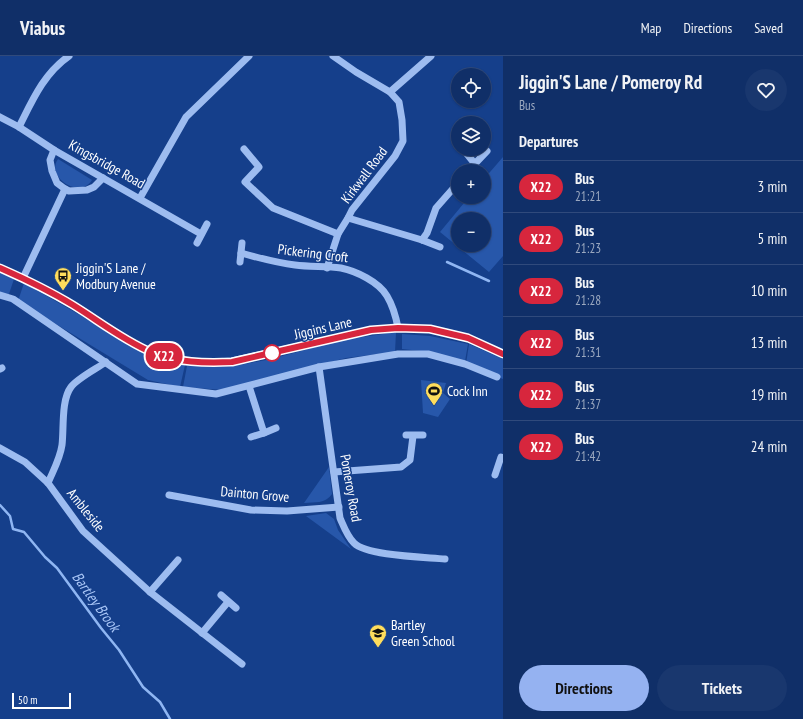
<!DOCTYPE html>
<meta charset="utf-8">
<style>
body{margin:0;font-family:"PT Sans Narrow",sans-serif;background:#19376e;color:#f1f3f6;height:100vh;display:flex;flex-direction:column;font-size:15px;white-space:nowrap}
*{box-sizing:border-box;margin:0}
p{font-size:13px;color:#9ca9c0}
.icon{flex:none;width:22px;height:22px;fill:none;stroke:currentColor;stroke-width:2;stroke-linecap:round;stroke-linejoin:round}
.map{position:relative;flex:1;overflow:hidden}
.drawer{display:flex;flex-direction:column;background:#102f68;width:300px}
.drawer>*{flex:none}
.badge{padding:0 8px;border-radius:13px;font-size:14px;line-height:26px}
.controls{position:absolute;left:451px;top:12px;display:grid;gap:8px}
.controls a{display:grid;place-items:center;width:40px;height:40px;border-radius:50%;background:#102f68;box-shadow:0 1px 3px #0004,0 0 0 1px #304a7c;font-size:20px}
.scale{position:absolute;left:12px;bottom:10px;width:59px;box-sizing:border-box;padding-left:4px;border:2px solid #fff;border-top:0;font-size:11px;line-height:14px;white-space:nowrap;color:#fff;-webkit-text-stroke:3px #153f8b;paint-order:stroke}
.map>.badge{position:absolute;translate:-50% -50%;box-shadow:0 0 0 2px #fff}
h2{padding:0 16px;font-size:15px;line-height:36px}
.round{display:grid;place-items:center;flex:none;width:42px;height:42px;border-radius:21px;background:#19376e}
.headline{display:flex;align-items:center;justify-content:space-between;height:68px;padding:0 16px}
h1{font-size:19px;font-weight:800;line-height:30px}
.action{display:flex;gap:8px;margin-top:auto;padding:8px 16px}
.action a{flex:1;height:46px;border-radius:24px;background:#95b2f1;color:#111;font-size:16px;font-weight:800;line-height:46px;text-align:center}
.action a+a{background:#19376e;color:#f1f3f6}
ul{padding:0;list-style:none}
li{display:flex;align-items:center;gap:12px;height:52px;padding:0 16px;border-top:1px solid #304a7c}
li div{flex:1}
li b{display:block;font-size:15px}
li em{font-style:normal}
li .badge{min-width:44px;font-weight:700;text-align:center}
header{display:flex;align-items:center;gap:24px;box-sizing:border-box;height:56px;padding:0 20px;background:#102f68;border-bottom:1px solid #304a7c}
header strong{font-size:19px}
nav{display:flex;gap:22px;margin-inline-start:auto;font-size:14px}
main{display:flex;flex:1;min-height:0}
.map>svg:first-child{display:block}
</style>
<header>
<strong>Viabus</strong>
<nav><a>Map</a><a>Directions</a><a>Saved</a></nav>
</header>
<main>
<div class="map">
<svg width="503" height="663" viewBox="0 0 503 663">
<rect width="100%" height="100%" fill="#153f8b"/>
<g fill="#2757aa" fill-rule="evenodd">
<path d="M503 101V200L489 216 440 176 469 141H484V123ZM458 163H484V189H458Z"/>
<path d="M58 103 92 124C80 144 45 121 58 103Z"/>
<polygon points="0,217 14,223 8,241 0,238"/>
<polygon points="24,227 80,259 129,290 150,299 185,309 180,331 148,324 18,245"/>
<polygon points="396,276 395,296 346,302 223,334 183,331 187,310 229,311 271,303 342,284"/>
<polygon points="402,278 430,280 468,288 465,305 430,296 402,293"/>
<polygon points="469,288 503,303 503,323 466,308"/>
<polygon points="421,324 446,327 443,337 450,343 438,361 423,357"/>
<path d="M329 411 332 438C325 448 315 446 304 447Z"/>
<polygon points="326,457 334,463 338,474 351,493 306,460"/>
</g>
<g fill="none" stroke-linecap="round" stroke-linejoin="round">
<g stroke="#8fb6f3" stroke-width="2.5">
<polyline points="447,206 489,225"/>
<polyline points="0,449 10,460 13,473 24,476 45,501 57,512 101,572 119,594 143,631 160,646 170,663"/>
</g>
<g stroke="#9dbcf0" stroke-width="7">
<polyline points="390,36 431,0"/>
<polyline points="0,61 19,71 54,94 201,178"/>
<path d="M19 71C32 45 44 17 69 0"/>
<polyline points="244,93 259,111 245,126 273,152 338,178"/>
<polyline points="54,94 50,104 52,115 57,127 65,133 69,135 87,134 94,131 103,122"/>
<polyline points="467,98 475,108"/>
<polyline points="468,115 487,95"/>
<polyline points="140,142 186,61 249,0"/>
<polyline points="348,162 422,184 440,191"/>
<polyline points="422,184 427,177 436,152 458,127"/>
<polyline points="197,187 207,168"/>
<path d="M241 197C259 202 277 207 295 209 310 211 326 210 341 212 356 215 379 226 387 240 393 250 396 261 398 272"/>
<polyline points="240,206 242,187"/>
<path d="M0 212C25 223 50 235 73 249 99 265 123 284 151 296 176 307 206 307 232 305L371 274 398 272 430 273 468 282 503 298"/>
<polyline points="327,212 338,178 348,162 352,154 395,100 403,85 402,64 399,46 390,36 356,16 333,0"/>
<polyline points="23,222 65,133"/>
<polyline points="0,239 13,243 137,328 216,338 319,311 398,298 428,298 465,308 497,321"/>
<path d="M319 311 340 462C344 471 347 480 354 487 367 500 424 501 445 503"/>
<polyline points="0,313 2,312"/>
<polyline points="249,330 264,377 251,381"/>
<polyline points="264,377 276,372"/>
<polyline points="406,379 423,379"/>
<polyline points="0,392 25,406 48,427 83,475 150,536 242,608"/>
<polyline points="334,416 401,411 410,404 413,380"/>
<polyline points="495,419 501,401"/>
<path d="M48 427C53 415 60 403 62 389 64 373 61 344 71 331 78 322 96 313 106 306"/>
<polyline points="169,439 251,454 287,455 339,451"/>
<polyline points="150,536 178,504"/>
<polyline points="221,539 236,552"/>
<polyline points="202,577 228,546"/>
</g>
</g>
<g fill="none" stroke-linecap="round" stroke-linejoin="round">
<g stroke="#fff" stroke-width="9">
<path id="line" d="M0 212C25 223 50 235 73 249 99 265 123 284 151 296 176 307 206 307 232 306L371 274 398 272 430 273 468 282 503 298"/>
</g>
<use href="#line" stroke="#d7263d" stroke-width="6"/>
</g>
<defs>
<g id="bus-pin" transform="scale(0.9)"><path d="M0 17L-7.5 6A9.5 9.5 0 1 1 7.5 6Z" fill="#ffdd5c" stroke="#153f8b"/><path d="M-5-6H5V4H4V6H2V4H-2V6H-4V4H-5ZM-3.5-4V0h7V-4ZM-3.5 1.2v1.5H-2V1.2ZM2 1.2v1.5H3.5V1.2Z" fill="#111"/></g>
<g id="stadium-pin" transform="scale(0.9)"><path d="M0 17L-7.5 6A9.5 9.5 0 1 1 7.5 6Z" fill="#ffdd5c" stroke="#153f8b"/><path d="M0-5a6.5 5 0 1 0 0 10a6.5 5 0 1 0 0-10ZM-3.5-1.8h7v3.6h-7Z" fill="#111"/></g>
<g id="school-pin" transform="scale(0.9)"><path d="M0 17L-7.5 6A9.5 9.5 0 1 1 7.5 6Z" fill="#ffdd5c" stroke="#153f8b"/><path d="M0-5L7-2L0 1L-7-2ZM-4 1L0 2.5L4 1V4Q0 6-4 4Z" fill="#111"/></g>
</defs>
<g fill-rule="evenodd">
<use href="#bus-pin" x="63" y="220"/>
<use href="#stadium-pin" x="434" y="335"/>
<use href="#school-pin" x="378" y="577"/>
</g>
<circle fill="#fff" stroke="#d7263d" stroke-width="2" cx="272" cy="297" r="8"/>
<g text-anchor="middle" stroke-width="3" stroke-linejoin="round" paint-order="stroke">
<g font-size="14" fill="#fff" stroke="#153f8b">
<text transform="translate(107 108) rotate(29)" y="5">Kingsbridge Road</text>
<text transform="translate(364 119) rotate(-53)" y="5">Kirkwall Road</text>
<text transform="translate(313 197) rotate(7)" y="5">Pickering Croft</text>
<text transform="translate(323 272) rotate(-13)" y="5">Jiggins Lane</text>
<text transform="translate(351 432) rotate(80)" y="5">Pomeroy Road</text>
<text transform="translate(255 438) rotate(5)" y="5">Dainton Grove</text>
<text transform="translate(86 454) rotate(51)" y="5">Ambleside</text>
</g>
<g font-size="14" fill="#fff" stroke="#153f8b" text-anchor="start">
<text x="76" y="217">Jiggin'S Lane /<tspan x="76" dy="16">Modbury Avenue</tspan></text>
<text x="447" y="340">Cock Inn</text>
<text x="391" y="574">Bartley<tspan x="391" dy="16">Green School</tspan></text>
</g>
<g font-size="15" font-style="italic" fill="#a9c6f7" stroke="#153f8b">
<text transform="translate(96 546) rotate(54)" y="5">Bartley Brook</text>
</g>
</g>
</svg>
<div class="controls">
<a><svg class="icon" aria-label="locate" viewBox="0 0 24 24"><circle cx="12" cy="12" r="6"/><path d="M12 2v4M12 18v4M2 12h4M18 12h4"/></svg></a>
<a><svg class="icon" aria-label="layers" viewBox="0 0 24 24"><path d="M12 4l9 5-9 5-9-5zM3 14l9 5 9-5"/></svg></a>
<a>+</a>
<a>−</a>
</div>
<div class="scale">50 m</div>
<b class="badge" style="left:164px;top:300px;background:#d7263d;color:#fff">X22</b>
</div>
<section class="drawer">
<div class="headline"><div><h1>Jiggin'S Lane / Pomeroy Rd</h1><p>Bus</p></div><a class="round"><svg class="icon" aria-label="heart" viewBox="0 0 24 24"><path d="M12 20l-8-8c-3-5 5-10 8-4 3-6 11-1 8 4z"/></svg></a></div>
<h2>Departures</h2>
<ul>
<li><span class="badge" style="background:#d7263d;color:#fff">X22</span><div><b>Bus</b><p>21:21</p></div><em>3 min</em></li>
<li><span class="badge" style="background:#d7263d;color:#fff">X22</span><div><b>Bus</b><p>21:23</p></div><em>5 min</em></li>
<li><span class="badge" style="background:#d7263d;color:#fff">X22</span><div><b>Bus</b><p>21:28</p></div><em>10 min</em></li>
<li><span class="badge" style="background:#d7263d;color:#fff">X22</span><div><b>Bus</b><p>21:31</p></div><em>13 min</em></li>
<li><span class="badge" style="background:#d7263d;color:#fff">X22</span><div><b>Bus</b><p>21:37</p></div><em>19 min</em></li>
<li><span class="badge" style="background:#d7263d;color:#fff">X22</span><div><b>Bus</b><p>21:42</p></div><em>24 min</em></li>
</ul>
<div class="action"><a>Directions</a><a>Tickets</a></div>
</section>
</main>
